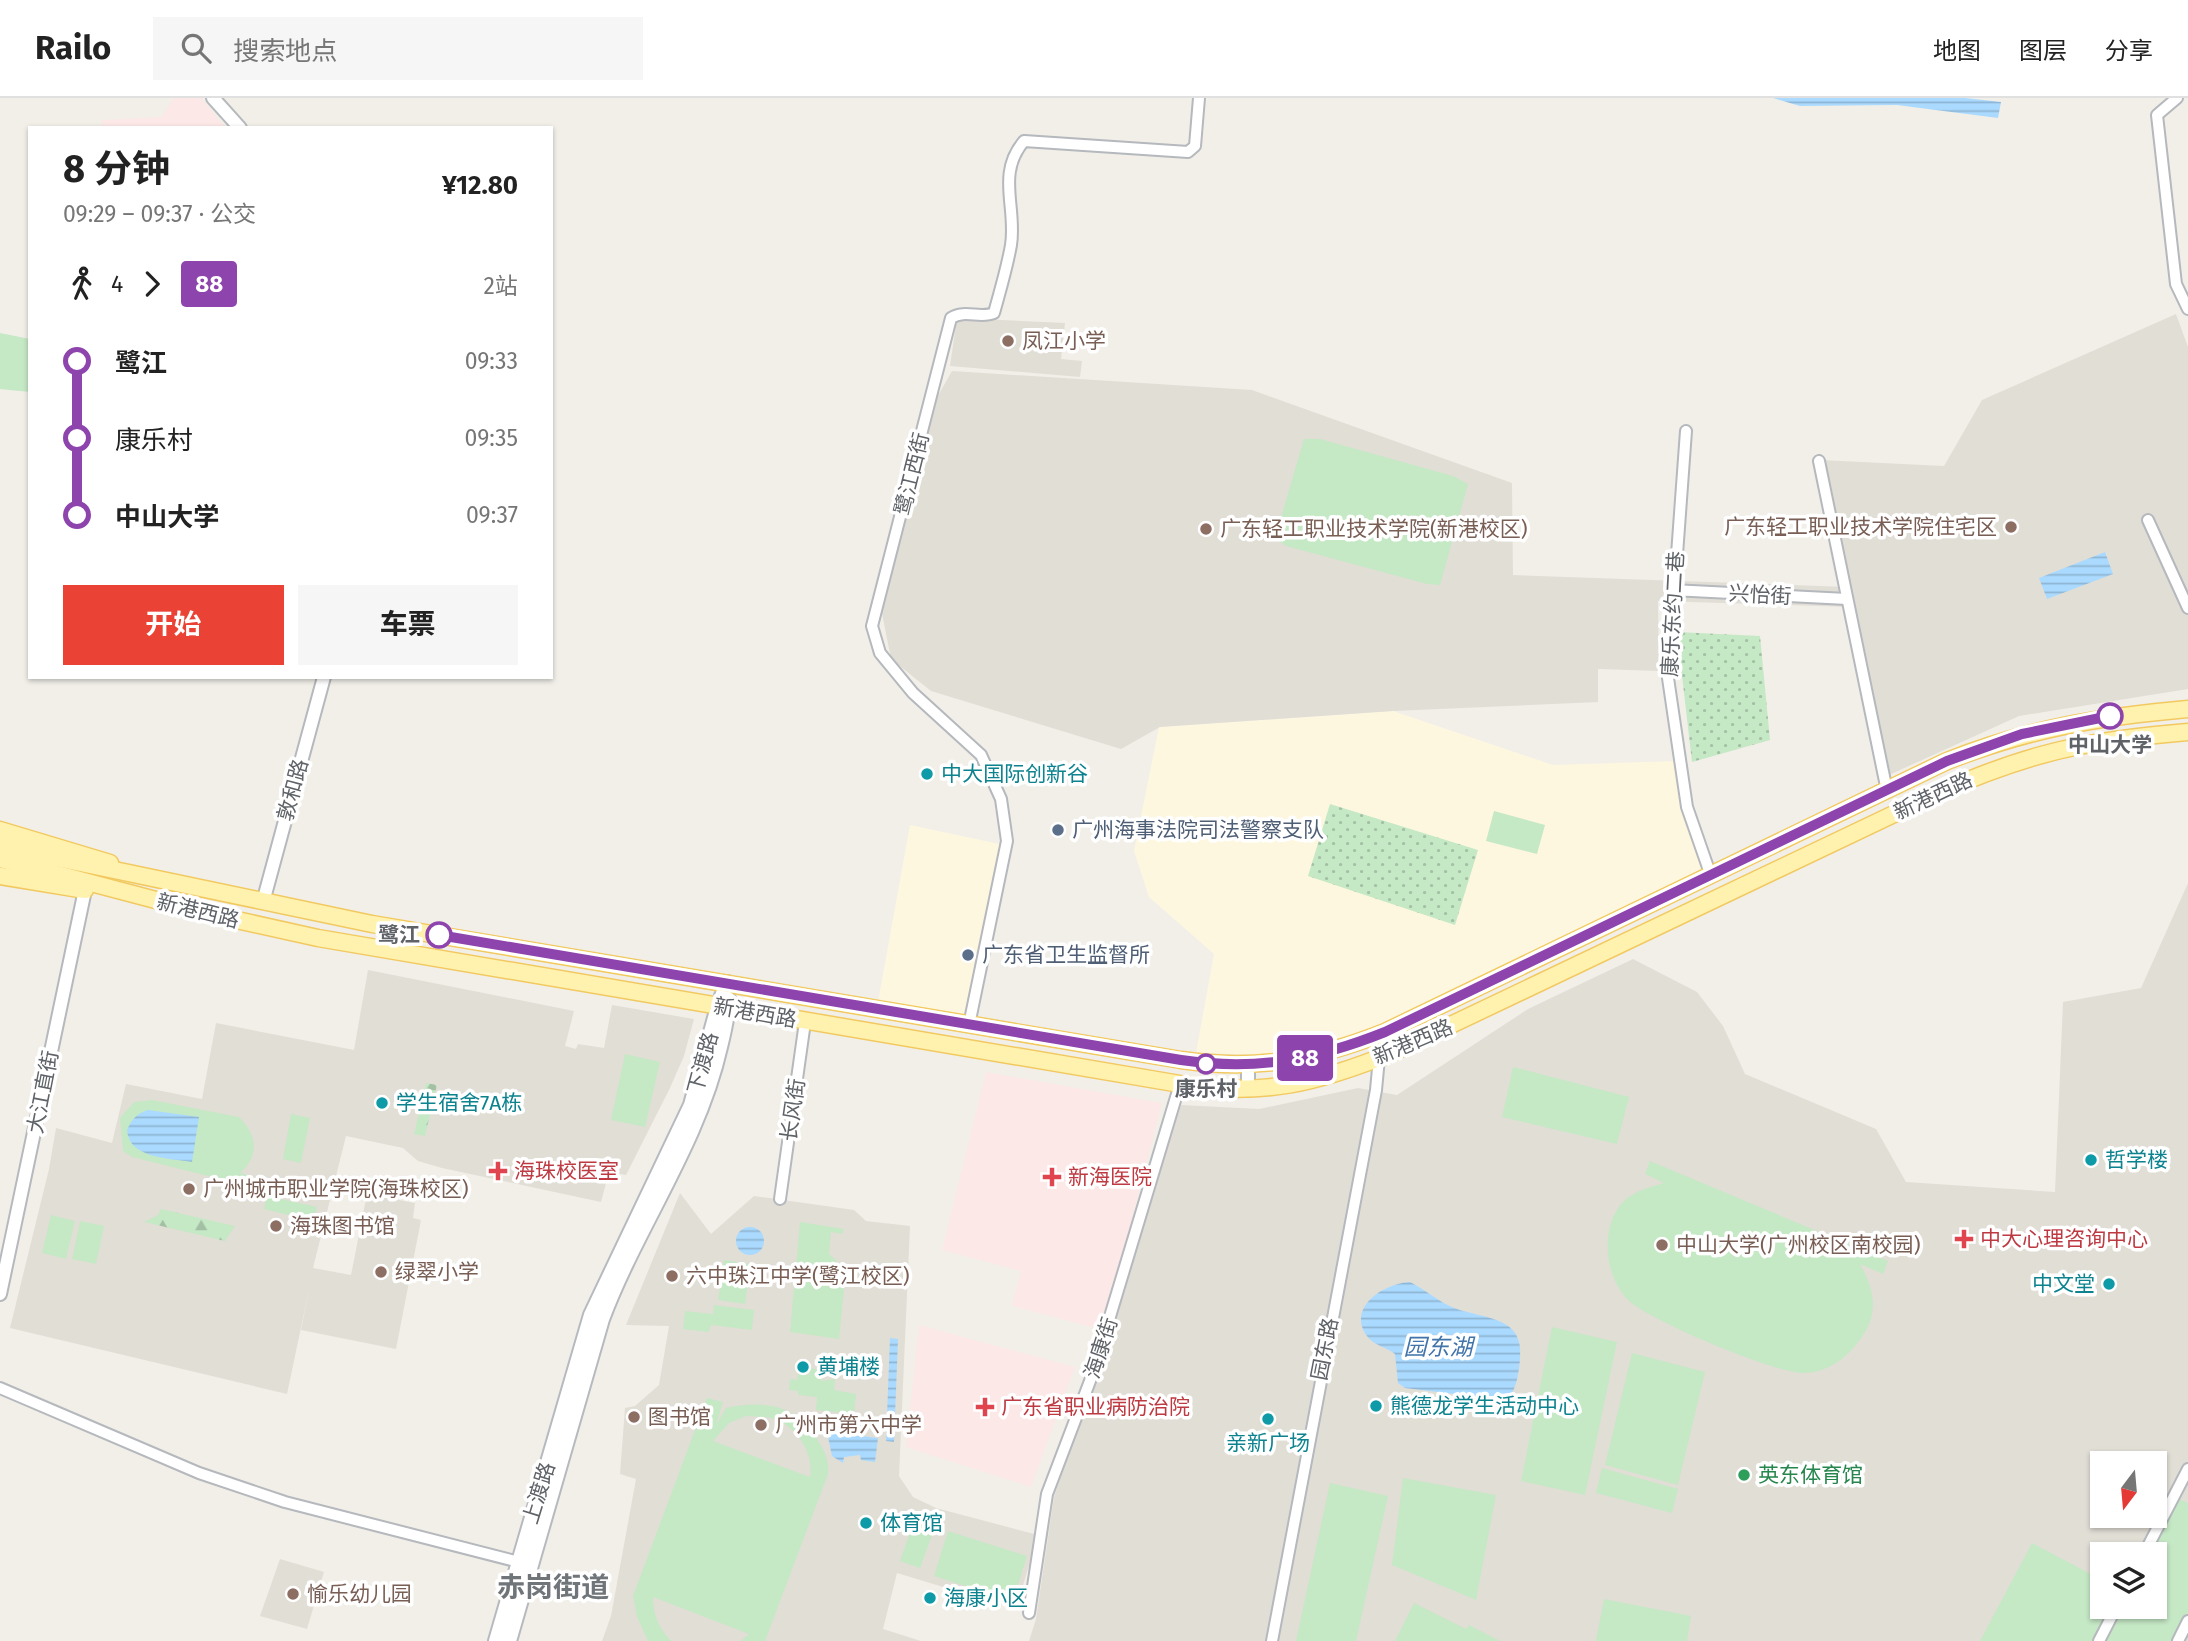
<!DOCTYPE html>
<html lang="zh">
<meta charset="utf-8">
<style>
body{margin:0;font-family:"Fira Sans","Noto Sans SC",sans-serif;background:#f6f6f6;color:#222;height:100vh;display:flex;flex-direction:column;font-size:26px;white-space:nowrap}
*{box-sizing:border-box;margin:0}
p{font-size:23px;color:#767676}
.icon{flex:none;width:38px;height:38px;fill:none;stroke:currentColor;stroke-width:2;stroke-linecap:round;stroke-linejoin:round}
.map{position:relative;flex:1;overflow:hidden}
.panel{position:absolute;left:28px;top:28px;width:525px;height:553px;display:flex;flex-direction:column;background:#fff;border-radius:0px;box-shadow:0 2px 5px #0004}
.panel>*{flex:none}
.badge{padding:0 14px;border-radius:5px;font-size:24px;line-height:46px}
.needle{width:46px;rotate:196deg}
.fabs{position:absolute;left:2090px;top:1353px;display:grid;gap:14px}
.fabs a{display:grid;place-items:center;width:77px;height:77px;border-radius:0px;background:#fff;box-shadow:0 2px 5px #0004;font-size:35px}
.map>.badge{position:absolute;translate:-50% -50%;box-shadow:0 0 0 4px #fff}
.legs{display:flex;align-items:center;gap:10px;height:77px;padding:0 35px;font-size:23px}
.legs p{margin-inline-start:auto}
.overview{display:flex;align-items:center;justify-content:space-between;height:119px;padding:0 35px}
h1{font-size:38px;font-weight:700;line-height:52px}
.button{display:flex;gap:14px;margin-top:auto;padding:14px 35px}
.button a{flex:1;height:80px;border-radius:0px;background:#ea4335;color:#fff;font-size:28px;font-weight:700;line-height:80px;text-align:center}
.button a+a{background:#f6f6f6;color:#222}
ul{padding:0 35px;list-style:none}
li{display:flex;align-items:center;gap:24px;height:77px;font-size:26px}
li i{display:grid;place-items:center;width:10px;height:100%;margin:0 9px;background:currentColor}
li i::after{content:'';width:18px;height:18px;margin:-9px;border:5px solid;border-radius:50%;background:#fff}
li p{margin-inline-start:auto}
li:first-child i{background:linear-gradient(#0000 50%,currentColor 0)}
li:last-child i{background:linear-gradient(currentColor 50%,#0000 0)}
header{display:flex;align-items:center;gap:42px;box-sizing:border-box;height:98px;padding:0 35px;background:#fff;border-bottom:2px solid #e0e0e0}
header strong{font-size:33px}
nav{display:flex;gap:38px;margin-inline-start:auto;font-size:24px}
.search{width:490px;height:63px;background:#f6f6f6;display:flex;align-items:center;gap:18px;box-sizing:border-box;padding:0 24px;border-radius:0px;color:#767676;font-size:26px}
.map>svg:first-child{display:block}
</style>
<header>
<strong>Railo</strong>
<div class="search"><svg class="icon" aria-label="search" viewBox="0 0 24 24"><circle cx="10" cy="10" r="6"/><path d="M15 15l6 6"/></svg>搜索地点</div>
<nav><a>地图</a><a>图层</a><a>分享</a></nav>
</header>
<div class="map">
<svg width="2188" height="1543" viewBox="0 0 2188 1543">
<defs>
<pattern id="forest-firs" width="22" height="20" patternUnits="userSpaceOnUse" patternTransform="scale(1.75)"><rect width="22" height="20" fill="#c5e8c5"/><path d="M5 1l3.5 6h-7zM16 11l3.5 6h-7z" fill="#a3c0a4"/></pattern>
<pattern id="park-dots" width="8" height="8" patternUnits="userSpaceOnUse" patternTransform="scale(1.75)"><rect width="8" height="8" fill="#c5e8c5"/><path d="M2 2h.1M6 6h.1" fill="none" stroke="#a3c0a4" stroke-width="1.8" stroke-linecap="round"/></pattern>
<pattern id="water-rules" width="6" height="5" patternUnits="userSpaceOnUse" patternTransform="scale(1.75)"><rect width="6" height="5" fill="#aadaff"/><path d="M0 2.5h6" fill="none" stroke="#8eb4d2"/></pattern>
</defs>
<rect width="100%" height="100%" fill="#f1efe8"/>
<g fill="#fef7e0">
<polygon points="1393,613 1553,667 1677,663 1706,773 1361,937 1294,958 1196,955 1214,856 1149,799 1134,753 1159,629"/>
<polygon points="910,727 1004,747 969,920 878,904"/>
</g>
<g fill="#e1ded6" fill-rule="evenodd">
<polygon points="2176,216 2188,249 2188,591 2019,618 1889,677 1851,509 1658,503 1659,573 1598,571 1598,604 1393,613 1160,629 1121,651 931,593 891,561 881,510 923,324 952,273 1252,292 1512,385 1513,477 1847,489 1820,362 1944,368 1982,302"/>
<polygon points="957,220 1065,225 1061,261 1082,263 1080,279 950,268"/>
<path d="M2188 785V1543H1029L1036 1521 1054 1399 1181 1007 1259 1011 1358 990 1397 997 1528 911 1633 861 1697 894 1723 928 1745 976 1876 1031 1906 1084 2055 1094 2063 904 2141 890ZM2102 1365H2154V1418H2102ZM2102 1456H2154V1508H2102Z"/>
<polygon points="368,872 574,913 565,948 576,951 578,946 604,950 612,907 694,921 684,958 669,992 626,1077 609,1074 601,1104 442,1070 418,1063 403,1050 346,1038 313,1170 351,1177 367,1096 415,1105 413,1120 421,1122 396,1251 301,1232 311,1182 287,1296 10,1230 49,1071 56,1030 112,1045 126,986 202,1001 216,925 354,952"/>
<polygon points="680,1095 711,1136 754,1098 854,1112 866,1123 910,1128 899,1378 913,1399 936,1410 1038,1437 1016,1511 897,1475 883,1531 921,1543 602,1543 611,1518 636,1381 620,1376 625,1310 635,1308 659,1287 669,1228 626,1227"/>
<polygon points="280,1461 324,1474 307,1531 260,1518"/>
</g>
<g fill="#fce8e6">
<polygon points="174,0 201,0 226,30 101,30 102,22 161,19"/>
<polygon points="986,974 1162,1005 1103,1232 1012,1208 1021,1173 942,1152"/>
<polygon points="919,1227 1075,1269 1031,1389 906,1349"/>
</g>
<g fill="#c5e8c5" fill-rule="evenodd">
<polygon points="0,235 30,241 30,294 0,291"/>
<polygon points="1304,341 1320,341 1453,378 1468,386 1440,487 1427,486 1286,448 1275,440"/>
<polygon points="1494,713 1545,727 1537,756 1486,743"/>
<polygon points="625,956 660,964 645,1029 611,1022"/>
<polygon points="1513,969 1629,999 1617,1046 1502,1019"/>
<path d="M152 1002 239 1019C257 1036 260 1058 240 1075L251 1078 248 1088 132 1059 123 1053 120 1020 134 1004Z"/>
<polygon points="291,1016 310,1020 301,1065 283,1061"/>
<path d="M1650 1063 1888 1163 1883 1176 1860 1166C1874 1192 1880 1214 1861 1240 1848 1259 1829 1274 1805 1275 1776 1276 1651 1223 1629 1203 1605 1180 1599 1132 1622 1105 1633 1093 1650 1089 1664 1085L1645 1076Z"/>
<polygon points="267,1098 317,1109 314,1123 264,1111"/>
<polygon points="51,1117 75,1123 66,1161 42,1155"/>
<polygon points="80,1123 104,1128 96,1166 72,1161"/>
<polygon points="800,1124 844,1131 842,1136 831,1134 829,1156 846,1172 839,1241 790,1234"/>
<polygon points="724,1162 751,1166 745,1206 718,1202"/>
<polygon points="714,1207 754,1212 752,1232 711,1227 709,1234 683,1231 685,1213 713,1216"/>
<polygon points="1552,1229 1617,1244 1585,1397 1521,1383"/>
<polygon points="1632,1255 1705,1274 1678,1387 1605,1367"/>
<polygon points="809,1270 822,1272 821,1283 835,1281 834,1292 856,1296 854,1316 816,1312 817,1299 798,1297 798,1293 789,1292 790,1281 797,1282 798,1276 809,1277"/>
<path d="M707 1300 723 1304 716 1327 726 1310C761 1302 797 1306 817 1341 825 1354 829 1360 828 1376L765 1543H741L749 1536 653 1499C653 1517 659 1530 671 1543H648L637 1519 633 1498ZM746 1318C755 1319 766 1318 774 1321 798 1329 814 1356 810 1379L713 1343 729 1325Z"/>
<polygon points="1602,1370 1678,1391 1672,1415 1596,1395"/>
<polygon points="1403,1380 1496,1397 1476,1502 1392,1467"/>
<polygon points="1330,1385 1388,1398 1356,1543 1296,1543"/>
<polygon points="2177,1400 2188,1405 2188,1515 2174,1543 2101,1543 2119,1509 2154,1508 2154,1456 2147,1456"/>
<polygon points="916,1418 936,1426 920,1470 900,1463"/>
<polygon points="948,1433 1027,1458 1013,1503 934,1478"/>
<polygon points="2032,1445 2102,1482 2102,1508 2112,1509 2094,1543 1980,1543"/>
<polygon points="1604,1501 1691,1518 1687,1543 1596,1543"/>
<polygon points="1414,1505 1466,1531 1469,1527 1500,1543 1395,1543"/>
</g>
<g fill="url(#forest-firs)">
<polygon points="426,985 437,987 425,1038 414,1036"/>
<polygon points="161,1111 235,1128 225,1143 144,1124 158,1117"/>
</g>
<g fill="url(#park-dots)">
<polygon points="1677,534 1760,538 1770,642 1692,664"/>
<polygon points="1330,706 1478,752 1455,827 1308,778"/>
</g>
<g fill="url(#water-rules)">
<polygon points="1773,0 1965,0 2001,4 1998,20 1897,7 1800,8"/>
<polygon points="2105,454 2113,476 2047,501 2039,480"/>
<path d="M148 1012 199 1019 192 1064C170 1060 129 1061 127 1032 132 1021 136 1016 148 1012Z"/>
<circle cx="750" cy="1143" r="14"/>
<path d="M1410 1184C1426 1192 1440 1205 1457 1211 1486 1221 1525 1219 1520 1261 1519 1273 1517 1287 1511 1297L1495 1301 1405 1290 1398 1285 1395 1256C1386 1249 1373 1247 1367 1238 1346 1208 1386 1185 1410 1184Z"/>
<polygon points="890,1240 898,1241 894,1344 886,1343"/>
<polygon points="827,1334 878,1340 875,1364 861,1362 860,1357 844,1359 843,1365 832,1358"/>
</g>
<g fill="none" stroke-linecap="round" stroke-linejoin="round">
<g stroke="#b5b8bc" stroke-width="14">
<g id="minor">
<polyline points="2177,0 2157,17 2176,186 2188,211"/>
<polyline points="1686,333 1668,580 1687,709 1711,778"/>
<polyline points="1819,363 1887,693"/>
<polyline points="2148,422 2188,510"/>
<polyline points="1672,492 1847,501"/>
<path d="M969 927 1007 743 1001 701 981 657 913 595 880 555 872 528 951 220C965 211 980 221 994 215 1000 193 1007 170 1011 147 1017 109 996 76 1024 43L1188 54 1195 48 1199 0"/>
<polyline points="780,1101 805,924"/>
<polyline points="0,1290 199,1375 285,1404 519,1464"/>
<polyline points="2144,1456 2188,1371"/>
<polyline points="1029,1515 1047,1396 1093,1275 1180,986"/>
<polyline points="1272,1543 1376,992 1379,960"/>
<polyline points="2099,1543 2117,1508"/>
<polyline points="2178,1543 2188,1523"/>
</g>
</g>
<g stroke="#b5b8bc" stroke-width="16">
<g id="tertiary">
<polyline points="213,0 240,30"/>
<polyline points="263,804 324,579"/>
<polyline points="1248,968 1248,992"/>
<polyline points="0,1196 85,792"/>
</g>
</g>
<g stroke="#b6babf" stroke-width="18">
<g id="secondary">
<polyline points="496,1543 591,1217 691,1007 718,909 727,885"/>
<path d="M509 1543 602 1221C637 1128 698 1046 720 949 724 933 728 917 728 901"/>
</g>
</g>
<g stroke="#f2c960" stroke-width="19">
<g id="primary">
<polyline points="0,732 110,765"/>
<path d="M0 748 372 826 1181 962C1257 973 1314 962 1385 934L1947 663C2031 630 2099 619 2188 611"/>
<path d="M0 761 205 815 318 840 1180 986C1263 999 1318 985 1394 954L1938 695C2030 654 2089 642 2188 634"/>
<polyline points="0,778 85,792"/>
</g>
</g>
<use href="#minor" stroke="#fff" stroke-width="10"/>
<use href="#tertiary" stroke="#fff" stroke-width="12"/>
<use href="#secondary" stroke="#fff" stroke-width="14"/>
<use href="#primary" stroke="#fff2af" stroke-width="16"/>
</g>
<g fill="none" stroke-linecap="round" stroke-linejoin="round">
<g stroke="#fff" stroke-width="16">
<path id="line-1" d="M439 837 1181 962C1256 973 1315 962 1385 934L1947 663 2022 636 2110 618"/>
</g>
<use href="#line-1" stroke="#8e44ad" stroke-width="10"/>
</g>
<g fill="#8d6e63" stroke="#fff" stroke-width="2.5">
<circle cx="1008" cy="243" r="7"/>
<circle cx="2011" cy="429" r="7"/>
<circle cx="1206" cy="431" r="7"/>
<circle cx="189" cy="1091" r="7"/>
<circle cx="276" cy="1128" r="7"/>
<circle cx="1662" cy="1147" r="7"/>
<circle cx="381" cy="1174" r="7"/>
<circle cx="672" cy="1178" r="7"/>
<circle cx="634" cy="1319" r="7"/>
<circle cx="761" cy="1327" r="7"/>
<circle cx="293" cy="1496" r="7"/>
</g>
<g fill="#fff" stroke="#8e44ad" stroke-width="3.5">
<circle cx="2110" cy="618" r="12"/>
<circle cx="439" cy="837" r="12"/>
<circle cx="1206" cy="966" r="9"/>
</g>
<g fill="#0f9aa8" stroke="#fff" stroke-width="2.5">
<circle cx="927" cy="676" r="7"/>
<circle cx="382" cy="1005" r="7"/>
<circle cx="2091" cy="1062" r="7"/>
<circle cx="2109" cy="1186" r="7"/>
<circle cx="803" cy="1269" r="7"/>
<circle cx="1376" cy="1308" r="7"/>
<circle cx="1268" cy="1321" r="7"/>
<circle cx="866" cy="1425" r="7"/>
<circle cx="930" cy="1500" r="7"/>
</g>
<g fill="#5c6f8a" stroke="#fff" stroke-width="2.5">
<circle cx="1058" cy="732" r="7"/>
<circle cx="968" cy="857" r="7"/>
</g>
<g fill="#e0444e" stroke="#fff" stroke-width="2.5">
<path d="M494.5 1062.5h7v7h7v7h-7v7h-7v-7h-7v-7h7z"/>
<path d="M1048.5 1068.5h7v7h7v7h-7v7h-7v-7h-7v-7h7z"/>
<path d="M1960.5 1130.5h7v7h7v7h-7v7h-7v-7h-7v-7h7z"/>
<path d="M981.5 1298.5h7v7h7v7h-7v7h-7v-7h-7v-7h7z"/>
</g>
<circle fill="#2e9e5b" stroke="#fff" stroke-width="2.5" cx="1744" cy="1377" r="7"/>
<g text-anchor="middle" stroke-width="7" stroke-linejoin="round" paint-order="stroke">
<g font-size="21" fill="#785e54" stroke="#fff" text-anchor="start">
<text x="1022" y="250">凤江小学</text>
<text x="1997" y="436" text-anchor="end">广东轻工职业技术学院住宅区</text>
<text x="1220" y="438">广东轻工职业技术学院(新港校区)</text>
<text x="203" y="1098">广州城市职业学院(海珠校区)</text>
<text x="290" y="1135">海珠图书馆</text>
<text x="1676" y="1154">中山大学(广州校区南校园)</text>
<text x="395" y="1181">绿翠小学</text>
<text x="686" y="1185">六中珠江中学(鹭江校区)</text>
<text x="648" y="1326">图书馆</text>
<text x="775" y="1334">广州市第六中学</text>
<text x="307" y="1503">愉乐幼儿园</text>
</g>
<g font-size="21" fill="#5f6368" stroke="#fff">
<text transform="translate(912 376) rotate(-76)" y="7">鹭江西街</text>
<text transform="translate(1760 497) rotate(3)" y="7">兴怡街</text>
<text transform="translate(1673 516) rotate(-87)" y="7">康乐东约二巷</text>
<text transform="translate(293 692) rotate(-75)" y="7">敦和路</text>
<text transform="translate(1933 698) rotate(-25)" y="7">新港西路</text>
<text transform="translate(198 813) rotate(14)" y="7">新港西路</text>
<text transform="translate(755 915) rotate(10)" y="7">新港西路</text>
<text transform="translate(1413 944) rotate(-23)" y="7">新港西路</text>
<text transform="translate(703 965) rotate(-75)" y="7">下渡路</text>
<text transform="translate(43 994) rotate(-79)" y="7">大江直街</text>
<text transform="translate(793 1012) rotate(-82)" y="7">长风街</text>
<text transform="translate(1101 1250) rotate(-72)" y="7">海康街</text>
<text transform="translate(1325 1251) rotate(-79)" y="7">园东路</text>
<text transform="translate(539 1395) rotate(-73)" y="7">上渡路</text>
</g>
<g font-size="21" font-weight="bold" fill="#5f6368" stroke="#fff">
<text x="2110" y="654">中山大学</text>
<text x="420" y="844" text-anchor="end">鹭江</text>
<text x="1206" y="998">康乐村</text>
</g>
<g font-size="21" fill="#0d838f" stroke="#fff" text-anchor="start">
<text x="941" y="683">中大国际创新谷</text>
<text x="396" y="1012">学生宿舍7A栋</text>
<text x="2105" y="1069">哲学楼</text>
<text x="2095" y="1193" text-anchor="end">中文堂</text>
<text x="817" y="1276">黄埔楼</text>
<text x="1390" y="1315">熊德龙学生活动中心</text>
<text x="1268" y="1352" text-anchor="middle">亲新广场</text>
<text x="880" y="1432">体育馆</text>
<text x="944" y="1507">海康小区</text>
</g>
<g font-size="21" fill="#4e5e75" stroke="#fff" text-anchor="start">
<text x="1072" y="739">广州海事法院司法警察支队</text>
<text x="982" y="864">广东省卫生监督所</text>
</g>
<g font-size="21" fill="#be3a42" stroke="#fff" text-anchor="start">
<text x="514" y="1080">海珠校医室</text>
<text x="1068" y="1086">新海医院</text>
<text x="1980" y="1148">中大心理咨询中心</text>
<text x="1001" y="1316">广东省职业病防治院</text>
</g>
<g font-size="21" fill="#27864d" stroke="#fff" text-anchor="start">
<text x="1758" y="1384">英东体育馆</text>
</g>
<g font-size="23" font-style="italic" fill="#4174aa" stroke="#fff">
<text x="1438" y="1257">园东湖</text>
</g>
<g font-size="28" font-weight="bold" fill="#70757a" stroke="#fff">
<text x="553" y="1499">赤岗街道</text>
</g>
</g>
</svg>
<div class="fabs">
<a><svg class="needle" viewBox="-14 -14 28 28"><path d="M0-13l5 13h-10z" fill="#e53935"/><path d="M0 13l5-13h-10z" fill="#767676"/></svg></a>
<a><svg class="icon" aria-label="layers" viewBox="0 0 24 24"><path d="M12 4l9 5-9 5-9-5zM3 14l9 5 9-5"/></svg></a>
</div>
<b class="badge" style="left:1305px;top:960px;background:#8e44ad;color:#fff">88</b>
<section class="panel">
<div class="overview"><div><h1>8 分钟</h1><p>09:29 – 09:37 · 公交</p></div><b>¥12.80</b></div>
<div class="legs"><svg class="icon" aria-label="walk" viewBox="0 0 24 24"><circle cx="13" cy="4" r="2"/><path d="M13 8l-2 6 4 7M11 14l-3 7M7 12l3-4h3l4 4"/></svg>4<svg class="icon" aria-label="forward" viewBox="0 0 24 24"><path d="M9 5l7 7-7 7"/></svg><b class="badge" style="background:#8e44ad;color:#fff">88</b><p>2站</p></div>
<ul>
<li><i style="color:#8e44ad"></i><b>鹭江</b><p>09:33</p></li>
<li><i style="color:#8e44ad"></i><span>康乐村</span><p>09:35</p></li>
<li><i style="color:#8e44ad"></i><b>中山大学</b><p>09:37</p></li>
</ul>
<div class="button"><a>开始</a><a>车票</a></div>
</section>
</div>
